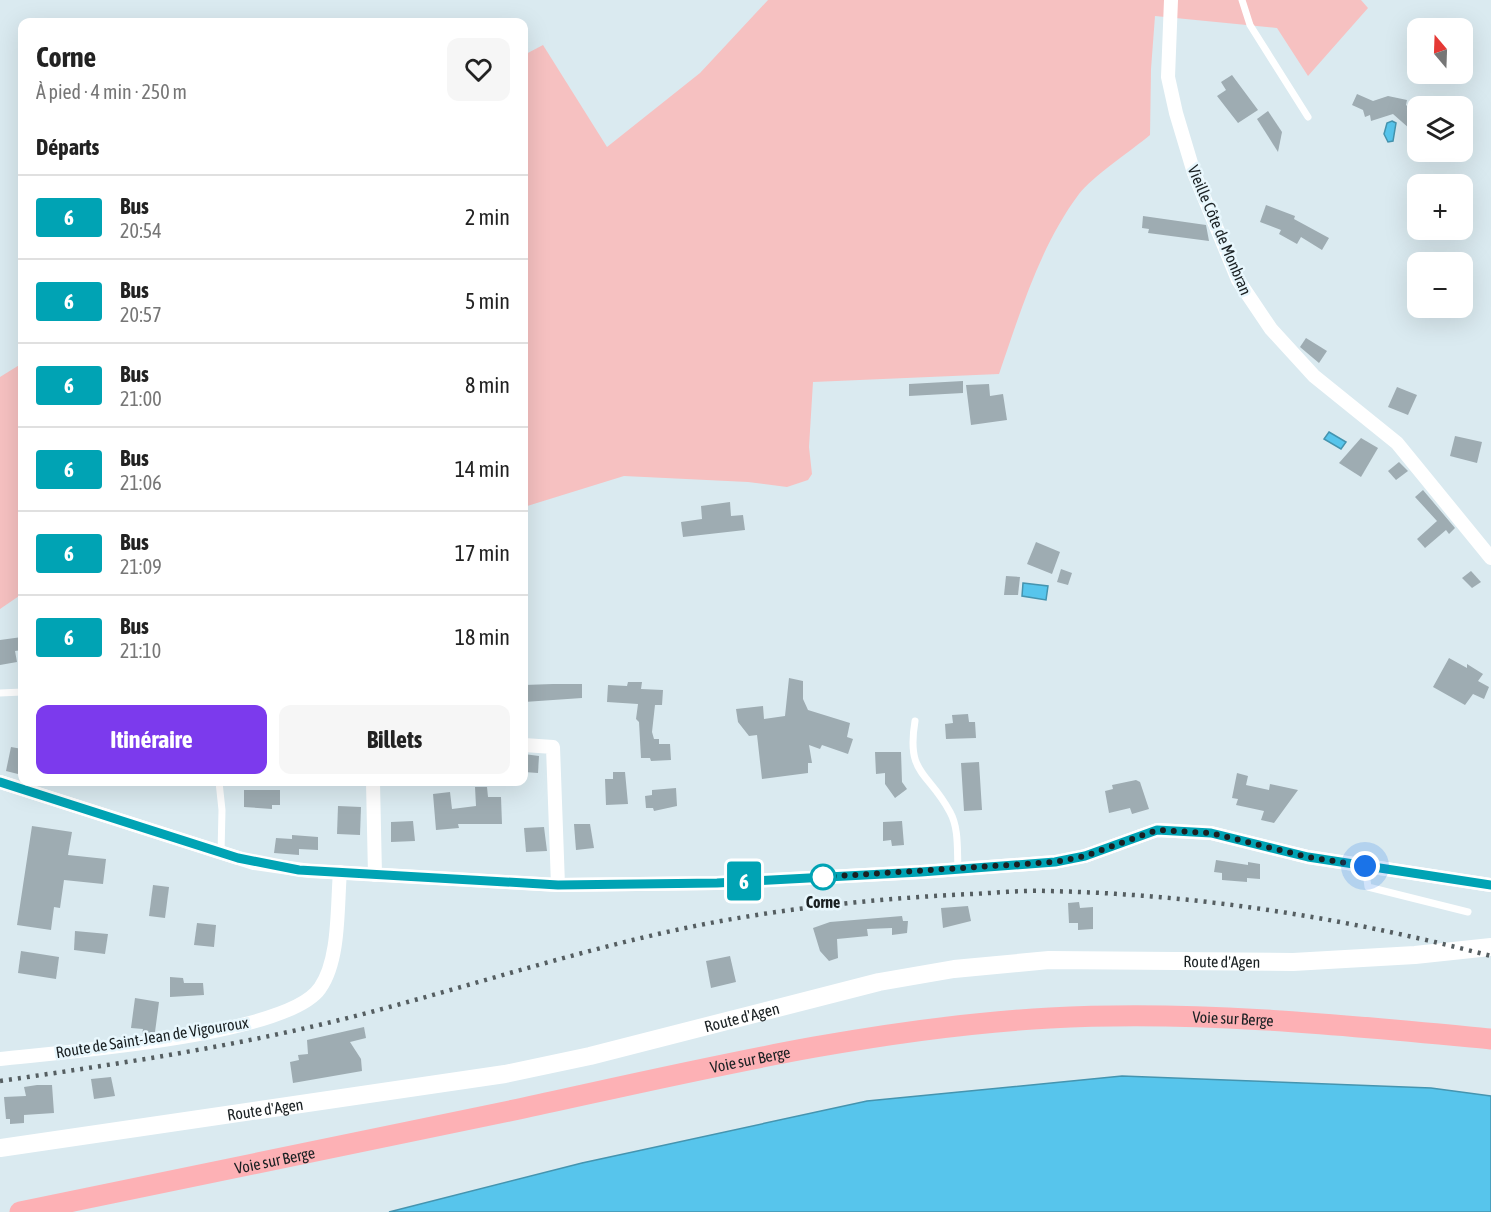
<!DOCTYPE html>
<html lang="fr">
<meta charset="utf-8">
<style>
body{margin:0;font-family:"Asap Condensed",sans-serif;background:#f6f6f6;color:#222;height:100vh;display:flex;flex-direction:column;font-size:22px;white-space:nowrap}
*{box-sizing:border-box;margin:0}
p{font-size:20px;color:#767676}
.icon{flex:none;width:33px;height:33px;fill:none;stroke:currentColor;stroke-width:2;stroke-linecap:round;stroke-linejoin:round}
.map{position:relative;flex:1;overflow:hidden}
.details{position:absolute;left:18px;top:18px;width:510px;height:768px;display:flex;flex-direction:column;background:#fff;border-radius:12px;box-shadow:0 6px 24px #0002}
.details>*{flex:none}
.badge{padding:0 12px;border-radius:4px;font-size:21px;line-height:39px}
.needle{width:39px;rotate:341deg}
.buttons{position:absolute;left:1407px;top:18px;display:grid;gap:12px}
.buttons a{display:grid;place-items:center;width:66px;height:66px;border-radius:12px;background:#fff;box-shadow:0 6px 24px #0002;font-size:30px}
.you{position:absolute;width:30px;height:30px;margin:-15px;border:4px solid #fff;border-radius:50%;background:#1a73e8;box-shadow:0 0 0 9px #1a73e833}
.map>.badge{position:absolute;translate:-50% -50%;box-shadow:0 0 0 3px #fff}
h2{padding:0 18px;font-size:22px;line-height:54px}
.round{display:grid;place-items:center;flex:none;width:63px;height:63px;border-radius:12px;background:#f6f6f6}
.summary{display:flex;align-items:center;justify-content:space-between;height:102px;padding:0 18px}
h1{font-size:28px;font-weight:700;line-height:45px}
.cta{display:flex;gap:12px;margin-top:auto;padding:12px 18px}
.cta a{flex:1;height:69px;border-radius:12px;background:#7c3aed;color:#fff;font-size:24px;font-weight:700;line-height:69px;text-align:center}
.cta a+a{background:#f6f6f6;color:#222}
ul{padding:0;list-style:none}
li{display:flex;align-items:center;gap:18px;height:84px;padding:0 18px;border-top:2px solid #e0e0e0}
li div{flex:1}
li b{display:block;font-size:22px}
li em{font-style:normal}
li .badge{min-width:66px;font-weight:700;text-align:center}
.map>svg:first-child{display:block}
</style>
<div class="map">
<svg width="1491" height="1212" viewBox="0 0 1491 1212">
<rect width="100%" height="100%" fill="#daeaf0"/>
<g fill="#f6c1c1">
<path d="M768 0H1361L1368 8 1308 76 1277 28 1155 16 1151 69 1150 135C1132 150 1092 177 1079 194 1040 246 1020 313 999 374L813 382 809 447 812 474 808 480 787 487 748 482 624 476 524 507V55L543 45 607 147 700 73Z"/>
<polygon points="22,257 22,594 0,609 0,377 21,364 19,263"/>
</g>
<g fill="#57c5ec" stroke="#4594af" stroke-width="1.5">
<polygon points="1392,121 1396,123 1393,141 1388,142 1384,134 1387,123"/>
<polygon points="1329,432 1346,442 1341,449 1324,439"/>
<polygon points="1023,583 1048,586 1046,600 1022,596"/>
<polygon points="1122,1076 1431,1088 1491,1096 1491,1212 389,1212 582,1163 867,1101"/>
</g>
<g fill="#9eacb2">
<polygon points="1232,75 1258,110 1238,123 1217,96 1226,90 1221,82"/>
<polygon points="1357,94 1373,101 1388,96 1407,100 1406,105 1418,116 1418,136 1393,114 1371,121 1370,115 1365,117 1363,110 1352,105"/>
<polygon points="1268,111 1282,132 1278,152 1257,119"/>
<polygon points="1266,205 1295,216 1294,219 1329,238 1322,250 1301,237 1297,244 1279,234 1281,230 1260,222"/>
<polygon points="1143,216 1206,225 1209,241 1148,233 1149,229 1142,228"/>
<polygon points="1306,338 1327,351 1319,363 1300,347"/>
<polygon points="963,381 963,393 909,396 909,384"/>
<polygon points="989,384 990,396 1003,394 1007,420 971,425 966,385"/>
<polygon points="1397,387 1417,395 1408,415 1388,407"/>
<polygon points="1455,436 1482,442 1477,463 1450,456"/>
<polygon points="1361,438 1378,448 1361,477 1339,463"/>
<polygon points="1399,462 1408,471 1396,480 1388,471"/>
<polygon points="1423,490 1455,528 1449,534 1446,530 1425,548 1417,539 1437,521 1415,497"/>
<polygon points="730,502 731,516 743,515 745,530 683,537 681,522 702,519 701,506"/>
<polygon points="1036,542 1060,552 1052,574 1027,564"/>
<polygon points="1061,569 1072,573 1068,585 1057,582"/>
<polygon points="1471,571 1481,582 1472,588 1462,578"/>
<polygon points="1006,576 1020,577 1018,595 1004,595"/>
<polygon points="22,637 22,650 15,651 17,662 0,665 0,640"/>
<polygon points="1449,658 1467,668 1467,664 1483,674 1478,681 1489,687 1484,699 1473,694 1465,705 1433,687"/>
<polygon points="789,678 803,681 803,699 808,710 850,723 847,737 853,739 848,754 822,745 820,749 809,745 812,763 808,763 808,773 762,779 757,735 749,736 738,722 736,709 763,706 764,719 785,716"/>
<polygon points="628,682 642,682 641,689 663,690 662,705 655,705 652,732 654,739 659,739 659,744 670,744 671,760 651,761 650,758 641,758 639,722 636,719 638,704 607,702 608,685 627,686"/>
<polygon points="553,684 582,684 582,698 524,702 524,685"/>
<polygon points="968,714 969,722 975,722 976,738 946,739 945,724 953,723 952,715"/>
<polygon points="11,747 22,749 22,775 6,771"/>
<polygon points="875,752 901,752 902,782 907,789 895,798 885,784 885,773 876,774"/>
<polygon points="524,754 539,756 538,773 524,772"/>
<polygon points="979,762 982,810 964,811 961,763"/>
<polygon points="613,772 625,772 628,804 606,805 605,779 613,779"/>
<polygon points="1237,773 1248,776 1246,785 1269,790 1270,784 1298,790 1274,823 1261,820 1264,811 1236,805 1238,799 1232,798"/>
<polygon points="1136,780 1140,782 1149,809 1132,814 1130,808 1109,813 1105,791 1113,789 1112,785"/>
<polygon points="475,787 487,787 488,797 501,797 502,824 458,824 459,828 436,830 433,794 450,792 452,809 476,806"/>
<polygon points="676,788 677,806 654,811 653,808 646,808 645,796 652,795 652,790"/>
<polygon points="244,790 280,790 280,805 272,805 272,809 244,807"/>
<polygon points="338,806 361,807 360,835 337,834"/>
<polygon points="413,821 415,841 391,842 391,822"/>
<polygon points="902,821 904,845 892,846 891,840 883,841 883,822"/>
<polygon points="574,824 590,824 594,848 576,850"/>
<polygon points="32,826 72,832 68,855 106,859 103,884 64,880 60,908 54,907 51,930 17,925"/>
<polygon points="544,827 547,851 526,852 524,828"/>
<polygon points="292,835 318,837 318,850 299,849 299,855 274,853 276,838 292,839"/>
<polygon points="1216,860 1248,865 1248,862 1260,864 1260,879 1247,878 1247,882 1222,880 1222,873 1214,872"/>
<polygon points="153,885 169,887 165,918 149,916"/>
<polygon points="1079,902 1080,908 1093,907 1093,929 1078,930 1078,923 1069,923 1068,903"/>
<polygon points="968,906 971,921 943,928 941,908"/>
<polygon points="902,916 903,921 908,921 907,933 892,935 892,928 867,929 868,936 837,939 838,958 829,961 820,951 813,928 830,922"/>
<polygon points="197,923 216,925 214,947 194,945"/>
<polygon points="75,931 108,934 105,954 74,950"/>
<polygon points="21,951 59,957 56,979 18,973"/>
<polygon points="730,956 736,982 711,988 706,961"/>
<polygon points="170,977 183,978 184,983 203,983 204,995 170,997"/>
<polygon points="135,998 159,1002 155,1032 142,1034 143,1029 131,1028"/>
<polygon points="364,1027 366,1038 350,1042 361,1059 362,1071 293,1083 290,1062 299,1060 298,1055 308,1054 307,1040"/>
<polygon points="111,1077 115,1096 94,1099 91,1079"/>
<polygon points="37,1085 52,1085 54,1113 24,1115 24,1123 10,1124 10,1119 6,1119 4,1097 26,1096 24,1087"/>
</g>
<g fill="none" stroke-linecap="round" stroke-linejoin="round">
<g stroke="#fff" stroke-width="7">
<polyline points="1242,0 1250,25 1308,117"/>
<polyline points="0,693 22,692"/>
<path d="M915 721C906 775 928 771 950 812 959 828 957 850 958 868"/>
<polyline points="219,782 222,810 221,853"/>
<polyline points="1365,866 1368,887 1468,912"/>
</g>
<g stroke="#fff" stroke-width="14">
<polyline points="1171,0 1168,77 1176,113 1194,173 1238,280 1271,329 1314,376 1397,443 1491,558"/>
<polyline points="524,745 553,747 558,885"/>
<polyline points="0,782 254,863 310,871 558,885 717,883 921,872 1055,862 1085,856 1157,830 1211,833 1308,857 1491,885"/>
<polyline points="373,782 375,875"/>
<path d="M0 1059C62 1052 288 1036 320 988 340 960 337 906 340 872"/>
</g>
<path stroke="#fff" stroke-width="18" id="s1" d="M0 1148 505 1074 590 1056 879 982 954 969 1049 960 1293 962 1415 955 1491 947"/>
<path stroke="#fdb1b5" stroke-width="21" id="s2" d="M20 1212C186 1178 352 1145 519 1109 694 1071 870 1028 1050 1018 1198 1010 1344 1025 1491 1039"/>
<path stroke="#555e61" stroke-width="4.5" stroke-dasharray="3 6" stroke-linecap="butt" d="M0 1081C124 1063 246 1045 367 1013 485 982 601 943 721 921 804 906 887 898 971 894 996 893 1022 890 1047 891 1197 894 1346 918 1491 956"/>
</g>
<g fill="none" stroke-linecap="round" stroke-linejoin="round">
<g stroke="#fff" stroke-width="14">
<polyline id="line" points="0,782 238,858 299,870 558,885 717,883 921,872 1055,862 1085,856 1157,830 1211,833 1308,857 1491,885"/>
</g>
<use href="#line" stroke="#00a3b4" stroke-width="9"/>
<polyline stroke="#1a2022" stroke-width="6" stroke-dasharray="0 10.8" points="823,877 1055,862 1085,856 1157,830 1211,833 1308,857 1365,866"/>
</g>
<circle fill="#fff" stroke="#00a3b4" stroke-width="3" cx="823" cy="877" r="12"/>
<g text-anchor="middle" stroke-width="5" stroke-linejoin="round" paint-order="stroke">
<g font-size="16" fill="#1a2022" stroke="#e8f7fd">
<text transform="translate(1220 230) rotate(67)" y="6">Vieille Côte de Monbran</text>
<text dy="6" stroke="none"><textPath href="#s1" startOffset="1240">Route d'Agen</textPath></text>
<text dy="6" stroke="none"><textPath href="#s1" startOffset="754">Route d'Agen</textPath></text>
<text dy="6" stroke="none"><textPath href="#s2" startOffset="1232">Voie sur Berge</textPath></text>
<text transform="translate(152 1037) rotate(-9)" y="6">Route de Saint-Jean de Vigouroux</text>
<text dy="6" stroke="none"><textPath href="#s2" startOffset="746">Voie sur Berge</textPath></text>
<text dy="6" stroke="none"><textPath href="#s1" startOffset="268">Route d'Agen</textPath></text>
<text dy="6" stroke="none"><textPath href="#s2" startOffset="260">Voie sur Berge</textPath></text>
</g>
<g font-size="16" font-weight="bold" fill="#1a2022" stroke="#e8f7fd">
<text x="823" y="908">Corne</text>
</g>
</g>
</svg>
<div class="buttons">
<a><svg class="needle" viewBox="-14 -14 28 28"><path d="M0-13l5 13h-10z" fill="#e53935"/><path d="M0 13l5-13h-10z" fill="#767676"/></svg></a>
<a><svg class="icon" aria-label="layers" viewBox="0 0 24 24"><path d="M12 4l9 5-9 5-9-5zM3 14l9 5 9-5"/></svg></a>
<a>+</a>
<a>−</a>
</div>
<div class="you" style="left:1365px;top:866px"></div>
<b class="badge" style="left:744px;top:881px;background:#00a3b4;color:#fff">6</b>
<section class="details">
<div class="summary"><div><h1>Corne</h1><p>À pied · 4 min · 250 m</p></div><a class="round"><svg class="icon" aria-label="heart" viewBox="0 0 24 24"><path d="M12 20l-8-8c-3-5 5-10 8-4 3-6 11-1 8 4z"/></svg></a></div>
<h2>Départs</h2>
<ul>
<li><span class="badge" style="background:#00a3b4;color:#fff">6</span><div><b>Bus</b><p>20:54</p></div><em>2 min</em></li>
<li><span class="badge" style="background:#00a3b4;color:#fff">6</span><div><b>Bus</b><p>20:57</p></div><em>5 min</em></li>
<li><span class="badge" style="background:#00a3b4;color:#fff">6</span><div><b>Bus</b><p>21:00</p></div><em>8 min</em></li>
<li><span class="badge" style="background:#00a3b4;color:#fff">6</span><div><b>Bus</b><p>21:06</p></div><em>14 min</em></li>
<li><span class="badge" style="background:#00a3b4;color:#fff">6</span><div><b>Bus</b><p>21:09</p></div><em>17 min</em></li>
<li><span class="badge" style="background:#00a3b4;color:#fff">6</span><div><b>Bus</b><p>21:10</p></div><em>18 min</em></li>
</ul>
<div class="cta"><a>Itinéraire</a><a>Billets</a></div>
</section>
</div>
